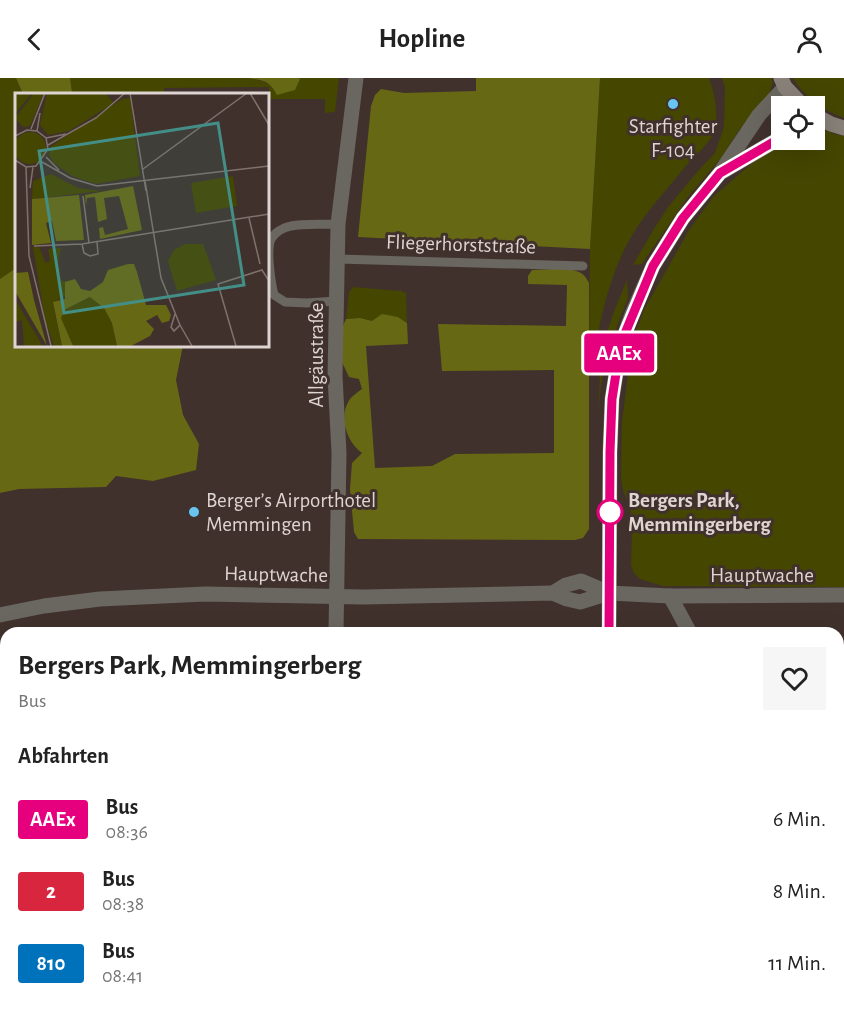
<!DOCTYPE html>
<html lang="de">
<meta charset="utf-8">
<style>
body{margin:0;font-family:"Alegreya Sans",sans-serif;background:#f6f6f6;color:#222;height:100vh;display:flex;flex-direction:column;font-size:22px;white-space:nowrap}
*{box-sizing:border-box;margin:0}
p{font-size:20px;color:#767676}
.icon{flex:none;width:33px;height:33px;fill:none;stroke:currentColor;stroke-width:2;stroke-linecap:round;stroke-linejoin:round}
.map{position:relative;flex:1;overflow:hidden}
.drawer{position:absolute;left:0px;top:549px;width:844px;height:386px;display:flex;flex-direction:column;background:#fff;border-radius:18px 18px 0 0;box-shadow:0 6px 24px #0002}
.drawer>*{flex:none}
.badge{padding:0 12px;border-radius:4px;font-size:21px;line-height:39px}
.fabs{position:absolute;left:771px;top:18px;display:grid;gap:12px}
.fabs a{display:grid;place-items:center;width:54px;height:54px;border-radius:0px;background:#fff;box-shadow:0 6px 24px #0002;font-size:30px}
.map>.badge{position:absolute;translate:-50% -50%;box-shadow:0 0 0 3px #fff}
h2{padding:0 18px;font-size:22px;line-height:54px}
.round{display:grid;place-items:center;flex:none;width:63px;height:63px;border-radius:0px;background:#f6f6f6}
.head{display:flex;align-items:center;justify-content:space-between;height:102px;padding:0 18px}
h1{font-size:28px;font-weight:600;line-height:45px}
ul{padding:0;list-style:none}
li{display:flex;align-items:center;gap:18px;height:72px;padding:0 18px}
li div{flex:1}
li b{display:block;font-size:22px}
li em{font-style:normal}
li .badge{min-width:66px;font-weight:700;text-align:center}
header{display:flex;justify-content:space-between;align-items:center;height:78px;padding:0 18px;background:#fff;font-size:27px;font-weight:600}
.map>svg:first-child{display:block}
</style>
<header><svg class="icon" aria-label="back" viewBox="0 0 24 24"><path d="M15 5l-7 7 7 7"/></svg>Hopline<svg class="icon" aria-label="person" viewBox="0 0 24 24"><circle cx="12" cy="8" r="4"/><path d="M4 21q1-7 8-7t8 7"/></svg></header>
<div class="map">
<svg width="844" height="934" viewBox="0 0 844 934">
<rect width="100%" height="100%" fill="#40312c"/>
<g fill="#454600">
<polygon points="0,0 16,0 23,16 16,16 16,190 0,201"/>
<polygon points="70,0 248,0 262,3 272,7 300,1 299,0 339,0 335,34 325,35 325,21 269,21 269,9 164,10 164,16 77,16 72,14"/>
<path d="M600 0H709C715 17 719 36 714 54 710 65 693 80 685 89 664 115 640 140 625 170 607 207 598 248 593 289H589L590 171Z"/>
<polygon points="722,0 771,0 773,5 769,16 739,52 721,80 687,120 642,186 633,187 652,154 668,129 698,93 715,75 724,49 725,10"/>
<path d="M793 0H844V40C822 32 805 20 793 0Z"/>
<polygon points="818,49 834,56 844,58 844,509 663,508 640,501 634,495 631,487 632,449 630,430 623,412 621,400 622,344 632,264 644,232 689,152 714,118 743,93 772,70 789,62 814,62 815,50"/>
<polygon points="627,202 628,220 617,248 608,279 601,306 598,338 601,273 613,236"/>
<polygon points="353,209 401,213 406,215 407,245 398,239 372,243 360,240 346,241 349,214"/>
<polygon points="405,929 561,928 561,934 405,934"/>
</g>
<g fill="#676814">
<polygon points="16,0 70,0 72,14 77,16 23,16"/>
<path d="M248 0H299L300 1 295 12 277 17C269 2 264 3 248 0Z"/>
<polygon points="476,0 600,0 590,171 358,159 371,28 375,17 381,11 404,15 476,13"/>
<polygon points="16,190 16,267 183,267 176,302 183,337 199,366 196,392 153,403 116,398 106,409 19,411 0,415 0,201"/>
<path d="M532 192C546 192 566 188 579 194 584 196 587 201 589 205V451L583 460 575 462 358 461 354 454 350 411 352 385 362 375C346 363 338 338 350 321 353 317 358 314 362 311L359 301 349 299 341 282 340 255 346 241 360 240 372 243 382 236 398 239 407 245 408 266 366 268 375 390 432 388 455 376 554 375V292L442 293 438 246 566 248 567 207 528 206V198Z"/>
</g>
<g fill="none" stroke-linecap="round" stroke-linejoin="round">
<g stroke="#6a6660" stroke-width="9">
<polyline points="338,181 583,188"/>
<path d="M337 223 307 225 285 224 274 217C271 205 266 172 271 161 275 154 284 149 291 148 306 145 323 147 338 146"/>
<polyline points="0,805 6,804"/>
<polyline points="45,928 46,934"/>
</g>
<g stroke="#6a6660" stroke-width="15">
<polyline points="722,94 782,59"/>
<polyline points="553,515 566,507 581,503 609,515"/>
<polyline points="670,518 690,555"/>
<polyline points="0,537 44,528 100,521 205,516 364,519 553,515 567,521 580,524 609,515 670,518 844,517"/>
<polyline points="336,555 339,375 335,298 338,146 356,0"/>
<polyline points="609,555 610,374 612,321 620,270 632,236 653,188 683,140 720,95 759,37 785,9"/>
<polyline points="838,842 844,853"/>
<polyline points="337,928 337,934"/>
<polyline points="597,934 597,928"/>
</g>
<g stroke="#888178" stroke-width="15">
<polyline points="781,0 785,9 803,28"/>
<polyline points="814,37 831,46 844,50"/>
</g>
</g>
<g fill="none" stroke-linecap="round" stroke-linejoin="round">
<g stroke="#fff" stroke-width="14">
<polyline id="line" points="609,555 610,374 612,321 620,270 626,253 653,188 683,140 720,95 782,59"/>
</g>
<use href="#line" stroke="#e6007e" stroke-width="9"/>
</g>
<g fill="#69c4f0" stroke="#40312c" stroke-width="2">
<circle cx="673" cy="26" r="6"/>
<circle cx="194" cy="434" r="6"/>
</g>
<circle fill="#fff" stroke="#e6007e" stroke-width="3" cx="610" cy="434" r="12"/>
<g text-anchor="middle" stroke-width="6" stroke-linejoin="round" paint-order="stroke">
<g font-size="21" fill="#ded4d1" stroke="#40312c">
<text x="673" y="55">Starfighter<tspan x="673" dy="24">F-104</tspan></text>
<text x="206" y="429" text-anchor="start">Berger’s Airporthotel<tspan x="206" dy="24">Memmingen</tspan></text>
</g>
<g font-size="21" fill="#ded4d1" stroke="#40312c">
<text transform="translate(461 166) rotate(2)" y="7">Fliegerhorststraße</text>
<text transform="translate(316 277) rotate(-90)" y="7">Allgäustraße</text>
<text transform="translate(276 496) rotate(1)" y="7">Hauptwache</text>
<text x="762" y="504">Hauptwache</text>
</g>
<g font-size="21" font-weight="bold" fill="#ded4d1" stroke="#40312c" text-anchor="start">
<text x="628" y="429">Bergers Park,<tspan x="628" dy="24">Memmingerberg</tspan></text>
</g>
</g>
<g transform="translate(15 15)">
<rect width="254" height="254" fill="#40312c"/>
<path d="M0 0H17L0 21ZM19 0H29L15 33 8 34 0 25ZM32 0H90L99 10 54 38 33 42 25 32ZM115 5 125 83 81 91 57 83 39 70 34 62 35 54 107 6ZM-1 55a16 16 0 1 1 32 0a16 16 0 1 1-32 0ZM36 81 63 95 87 98 17 106 18 88ZM218 83 222 113 181 120 176 90ZM170 151H188L201 187 162 198 153 168 159 157ZM18 154H24L31 170 35 168 33 156 46 155 43 169 46 188H52L51 202 38 210 47 253H39L30 227ZM76 204 89 215 97 230 102 253H58L54 249 45 225 49 217ZM0 206 23 245 27 253H9L7 227 0 229Z" fill="#454600"/>
<path d="M118 93 127 137 85 146 84 135 88 134 90 142 113 136 104 103 89 105 92 126 83 129 80 104 72 105 71 113 70 102ZM64 102 69 147 41 148 37 128 31 130 36 150 17 152V106ZM113 171H119L122 179 131 212H151L156 222 154 228 147 230 142 222 131 228 139 236 135 243 116 253H102L97 230 89 215 75 204 49 217 46 225 58 253H47L38 209 50 206V189L60 186 66 196 75 198 88 189 93 177ZM13 179 19 207 32 253 0 198V180Z" fill="#676814"/>
<path fill="none" stroke="#7f726e" stroke-width="1.5" d="M115 0 131 98M235 0 254 32M16 36 30 0M22 38 25 20M0 43 12 37 22 38 31 45 33 56 21 73 11 74 0 67M31 45 51 41M33 52 81 25 110 0M31 64 44 77M27 69 55 85 82 93 254 73M11 74 14 163 36 253M128 76 232 0M130 88 146 185 165 232 159 238 156 234 160 221M15 95 18 74M68 103 74 150M234 125 245 171M67 151 69 160 75 163 83 161 82 149M19 153 67 151 254 121M165 232 177 253M221 253 203 191 247 177 254 188"/>
<path fill="#438e87" fill-opacity="0.15" stroke="#438e87" stroke-width="3" d="M203 30 229 192 49 220 24 58Z"/>
<rect width="254" height="254" fill="none" stroke="#ded4d1" stroke-width="3"/>
</g>
</svg>
<div class="fabs">
<a><svg class="icon" aria-label="locate" viewBox="0 0 24 24"><circle cx="12" cy="12" r="6"/><path d="M12 2v4M12 18v4M2 12h4M18 12h4"/></svg></a>
</div>
<b class="badge" style="left:619px;top:275px;background:#e6007e;color:#fff">AAEx</b>
<section class="drawer">
<div class="head"><div><h1>Bergers Park, Memmingerberg</h1><p>Bus</p></div><a class="round"><svg class="icon" aria-label="heart" viewBox="0 0 24 24"><path d="M12 20l-8-8c-3-5 5-10 8-4 3-6 11-1 8 4z"/></svg></a></div>
<h2>Abfahrten</h2>
<ul>
<li><span class="badge" style="background:#e6007e;color:#fff">AAEx</span><div><b>Bus</b><p>08:36</p></div><em>6 Min.</em></li>
<li><span class="badge" style="background:#d7263d;color:#fff">2</span><div><b>Bus</b><p>08:38</p></div><em>8 Min.</em></li>
<li><span class="badge" style="background:#0072bc;color:#fff">810</span><div><b>Bus</b><p>08:41</p></div><em>11 Min.</em></li>
</ul>
</section>
</div>
